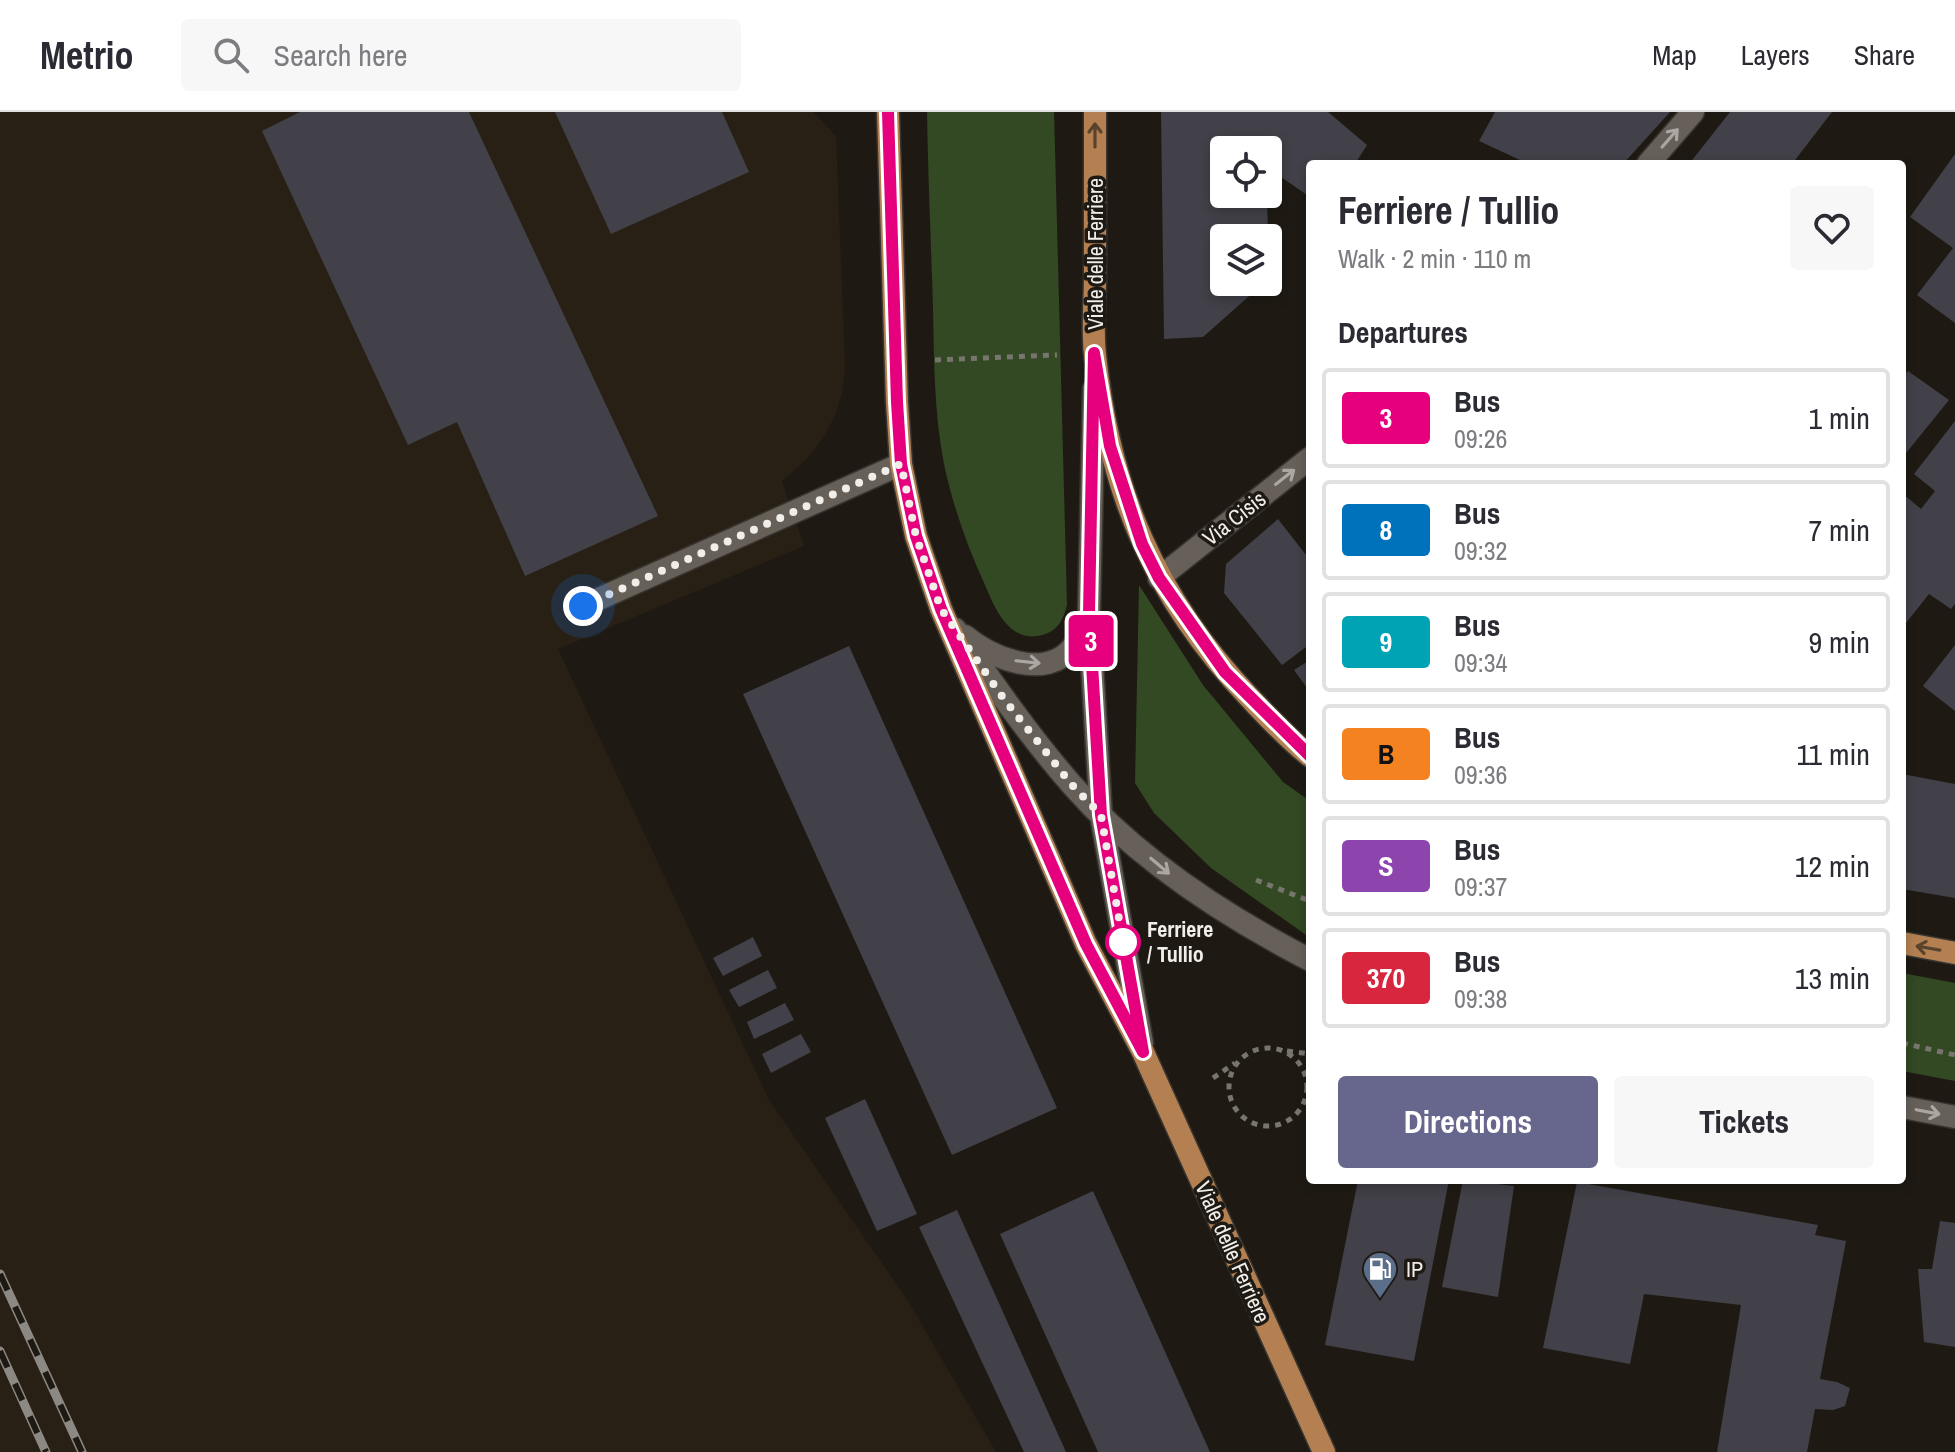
<!DOCTYPE html>
<meta charset="utf-8">
<style>
body{margin:0;font-family:"Archivo Narrow",sans-serif;background:#f7f7f7;color:#2b2b33;height:100vh;display:flex;flex-direction:column;font-size:30px;white-space:nowrap}
*{box-sizing:border-box;margin:0}
p{font-size:26px;color:#7c7c81}
.icon{flex:none;width:44px;height:44px;fill:none;stroke:currentColor;stroke-width:2;stroke-linecap:round;stroke-linejoin:round}
.map{position:relative;flex:1;overflow:hidden}
.details{position:absolute;left:1306px;top:48px;width:600px;height:1024px;display:flex;flex-direction:column;background:#fff;border-radius:8px;box-shadow:0 4px 12px #0003}
.details>*{flex:none}
.badge{padding:0 16px;border-radius:6px;font-size:28px;line-height:52px}
.controls{position:absolute;left:1210px;top:24px;display:grid;gap:16px}
.controls a{display:grid;place-items:center;width:72px;height:72px;border-radius:8px;background:#fff;box-shadow:0 4px 12px #0003;font-size:40px}
.you{position:absolute;width:40px;height:40px;margin:-20px;border:6px solid #fff;border-radius:50%;background:#1a73e8;box-shadow:0 0 0 12px #1a73e833}
.map>.badge{position:absolute;translate:-50% -50%;box-shadow:0 0 0 4px #fff}
h2{padding:0 32px;font-size:30px;line-height:72px}
.round{display:grid;place-items:center;flex:none;width:84px;height:84px;border-radius:8px;background:#f7f7f7}
.headline{display:flex;align-items:center;justify-content:space-between;height:136px;padding:0 32px}
h1{font-size:38px;font-weight:700;line-height:60px}
.cta{display:flex;gap:16px;margin-top:auto;padding:16px 32px}
.cta a{flex:1;height:92px;border-radius:8px;background:#67668d;color:#fff;font-size:32px;font-weight:700;line-height:92px;text-align:center}
.cta a+a{background:#f7f7f7;color:#2b2b33}
ul{padding:0;list-style:none}
li{display:flex;align-items:center;gap:24px;height:100px;margin:0 16px 12px;padding:0 16px;border:4px solid #e1e1e2;border-radius:8px}
li div{flex:1}
li b{display:block;font-size:30px}
li em{font-style:normal}
li .badge{min-width:88px;font-weight:700;text-align:center}
header{display:flex;align-items:center;gap:48px;box-sizing:border-box;height:112px;padding:0 40px;background:#fff;border-bottom:2px solid #e1e1e2}
header strong{font-size:38px}
nav{display:flex;gap:44px;margin-inline-start:auto;font-size:28px}
.search{width:560px;height:72px;background:#f7f7f7;display:flex;align-items:center;gap:20px;box-sizing:border-box;padding:0 28px;border-radius:8px;color:#7c7c81;font-size:30px}
.map>svg:first-child{display:block}
</style>
<header>
<strong>Metrio</strong>
<div class="search"><svg class="icon" aria-label="search" viewBox="0 0 24 24"><circle cx="10" cy="10" r="6"/><path d="M15 15l6 6"/></svg>Search here</div>
<nav><a>Map</a><a>Layers</a><a>Share</a></nav>
</header>
<div class="map">
<svg width="1955" height="1340" viewBox="0 0 1955 1340">
<rect width="100%" height="100%" fill="#1e1a13"/>
<polygon fill="#282014" points="0,0 813,0 836,24 845,256 842,281 835,304 824,324 808,346 782,369 804,434 558,537 769,988 908,1189 996,1340 0,1340"/>
<g fill="#324923">
<path d="M927 0H1054L1067 493C1063 508 1058 519 1042 523 1010 532 995 497 985 473 967 434 953 394 944 352 934 301 934 247 933 195 931 130 928 65 927 0Z"/>
<polygon points="1139,473 1203,573 1283,670 1310,689 1309,825 1211,756 1154,701 1135,671"/>
<polygon points="1902,861 1955,871 1955,969 1902,959"/>
</g>
<g fill="#424048">
<polygon points="300,0 469,0 658,404 525,464 457,310 408,333 262,19"/>
<polygon points="555,0 722,0 749,60 611,122"/>
<polygon points="1161,0 1328,0 1367,33 1355,52 1310,52 1310,85 1268,56 1268,38 1224,38 1224,82 1267,82 1268,126 1224,126 1224,170 1265,170 1203,225 1164,227"/>
<polygon points="1495,0 1670,0 1623,52 1519,52 1520,48 1479,29"/>
<polygon points="1730,0 1832,0 1792,52 1689,52"/>
<polygon points="1955,42 1955,211 1917,183 1953,136 1910,105"/>
<polygon points="1908,259 1949,288 1902,346 1902,266"/>
<polygon points="1955,309 1955,492 1951,497 1929,482 1902,516 1902,381 1921,397 1935,379 1914,362"/>
<polygon points="1278,407 1310,448 1310,538 1306,535 1282,553 1224,481 1226,452"/>
<polygon points="1955,533 1955,599 1923,574"/>
<polygon points="849,534 1057,996 952,1043 743,582"/>
<polygon points="1310,548 1310,580 1294,558"/>
<polygon points="1902,662 1955,672 1955,786 1902,777"/>
<polygon points="753,825 762,844 723,864 713,846"/>
<polygon points="768,858 777,876 739,895 729,878"/>
<polygon points="785,891 794,908 754,927 747,910"/>
<polygon points="801,922 811,940 771,961 762,942"/>
<polygon points="865,987 917,1102 877,1119 825,1006"/>
<polygon points="1358,1068 1449,1068 1414,1249 1325,1233"/>
<polygon points="1463,1068 1514,1074 1498,1185 1442,1175"/>
<polygon points="1577,1070 1818,1113 1815,1123 1846,1129 1820,1267 1837,1270 1850,1276 1845,1294 1833,1298 1815,1297 1807,1340 1717,1340 1741,1193 1644,1182 1630,1252 1543,1236"/>
<polygon points="1093,1079 1210,1340 1098,1340 1000,1122"/>
<polygon points="957,1098 1066,1340 1024,1340 919,1115"/>
<polygon points="1940,1109 1955,1111 1955,1235 1924,1230 1918,1157 1932,1157"/>
</g>
<g fill="none" stroke-linecap="round" stroke-linejoin="round">
<g stroke="#373430" stroke-width="25">
<g id="service">
<polyline points="583,494 901,352"/>
<polyline points="1089,502 1101,703 1142,931"/>
</g>
</g>
<g stroke="#373430" stroke-width="25">
<g id="minor">
<polyline points="1648,52 1693,0"/>
<polyline points="1159,466 1310,346"/>
</g>
</g>
<g stroke="#373430" stroke-width="25">
<g id="secondary">
<path d="M955 517C992 570 1029 624 1072 673 1137 747 1223 803 1310 848"/>
<path d="M965 524C991 546 1046 569 1073 535 1080 526 1084 513 1089 502L1094 277"/>
<polyline points="1902,995 1955,1005"/>
</g>
</g>
<g stroke="#373430" stroke-width="25">
<g id="primary">
<polyline points="888,0 897,290 901,352 916,424 941,497 1086,832 1143,940 1324,1340"/>
<path d="M1095 0C1095 55 1095 109 1095 164 1095 190 1092 217 1095 243 1109 378 1155 486 1249 585 1268 605 1288 627 1310 644"/>
<polyline points="1902,831 1955,841"/>
</g>
</g>
<g stroke="#78746e" stroke-width="5" stroke-dasharray="6 6" stroke-linecap="butt">
<polyline points="935,248 1057,243"/>
<polyline points="1256,768 1310,789"/>
<polyline points="1902,931 1955,943"/>
<circle cx="1268" cy="975" r="39"/>
<polyline points="1287,939 1310,942"/>
<polyline points="1213,966 1235,951"/>
</g>
<use href="#service" stroke="#666059" stroke-width="22"/>
<use href="#minor" stroke="#666059" stroke-width="22"/>
<use href="#secondary" stroke="#666059" stroke-width="22"/>
<use href="#primary" stroke="#b48052" stroke-width="22"/>
<g stroke="#8c8883" stroke-width="9">
<g id="rail">
<polyline points="0,1162 82,1340"/>
<polyline points="0,1239 46,1340"/>
</g>
</g>
<use href="#rail" stroke="#1e1a13" stroke-width="6" stroke-dasharray="18" stroke-linecap="butt"/>
</g>
<defs><path id="oneway-shaft" d="M-6 0H5M1.5-3L5.5 0L1.5 3" fill="none" stroke-width="1.6" stroke-linecap="round" stroke-linejoin="round" transform="scale(2)"/></defs>
<g stroke="#5a432c">
<use href="#oneway-shaft" transform="translate(1095 23) rotate(-90)"/>
<use href="#oneway-shaft" transform="translate(1928 836) rotate(-170)"/>
</g>
<g stroke="#aca7a2">
<use href="#oneway-shaft" transform="translate(1670 26) rotate(-49)"/>
<use href="#oneway-shaft" transform="translate(1285 365) rotate(-38)"/>
<use href="#oneway-shaft" transform="translate(1028 550) rotate(6)"/>
<use href="#oneway-shaft" transform="translate(1160 754) rotate(40)"/>
<use href="#oneway-shaft" transform="translate(1928 1000) rotate(11)"/>
</g>
<g fill="none" stroke-linecap="round" stroke-linejoin="round">
<g stroke="#fff" stroke-width="18">
<polyline id="line" points="888,0 897,290 901,352 916,424 941,497 1086,832 1143,940 1101,703 1089,502 1094,241 1110,334 1142,432 1159,466 1225,560 1310,644"/>
</g>
<use href="#line" stroke="#e6007e" stroke-width="12"/>
<polyline stroke="#f1eeea" stroke-width="8" stroke-dasharray="0 14.4" points="583,494 901,352 916,424 941,497 1004,587 1072,673 1101,703 1123,830"/>
</g>
<defs>
<g id="fuel-pin" transform="scale(1.8)"><path d="M0 17L-7.5 6A9.5 9.5 0 1 1 7.5 6Z" fill="#5c6f8a" stroke="#1e1a13"/><path d="M-5.5-6h7V0h2V4h1.3V-2.5L3-4.5l.8-.8L6-3V5H2.5V1h-1V6h-7ZM-4.2-4.7v3.2H.2V-4.7Z" fill="#fff"/></g>
</defs>
<g fill-rule="evenodd">
<use href="#fuel-pin" x="1380" y="1157"/>
</g>
<circle fill="#fff" stroke="#e6007e" stroke-width="4" cx="1123" cy="830" r="16"/>
<g text-anchor="middle" stroke-width="7" stroke-linejoin="round" paint-order="stroke">
<g font-size="22" fill="#f1eeea" stroke="#1e1a13">
<text transform="translate(1095 142) rotate(-90)" y="8">Viale delle Ferriere</text>
<text transform="translate(1234 406) rotate(-38)" y="8">Via Cisis</text>
<text transform="translate(1233 1140) rotate(66)" y="8">Viale delle Ferriere</text>
</g>
<g font-size="22" font-weight="bold" fill="#f1eeea" stroke="#1e1a13" text-anchor="start">
<text x="1147" y="825">Ferriere<tspan x="1147" dy="25">/ Tullio</tspan></text>
</g>
<g font-size="22" fill="#f1eeea" stroke="#1e1a13" text-anchor="start">
<text x="1406" y="1165">IP</text>
</g>
</g>
</svg>
<div class="controls">
<a><svg class="icon" aria-label="locate" viewBox="0 0 24 24"><circle cx="12" cy="12" r="6"/><path d="M12 2v4M12 18v4M2 12h4M18 12h4"/></svg></a>
<a><svg class="icon" aria-label="layers" viewBox="0 0 24 24"><path d="M12 4l9 5-9 5-9-5zM3 14l9 5 9-5"/></svg></a>
</div>
<div class="you" style="left:583px;top:494px"></div>
<b class="badge" style="left:1091px;top:529px;background:#e6007e;color:#fff">3</b>
<section class="details">
<div class="headline"><div><h1>Ferriere / Tullio</h1><p>Walk · 2 min · 110 m</p></div><a class="round"><svg class="icon" aria-label="heart" viewBox="0 0 24 24"><path d="M12 20l-8-8c-3-5 5-10 8-4 3-6 11-1 8 4z"/></svg></a></div>
<h2>Departures</h2>
<ul>
<li><span class="badge" style="background:#e6007e;color:#fff">3</span><div><b>Bus</b><p>09:26</p></div><em>1 min</em></li>
<li><span class="badge" style="background:#0072bc;color:#fff">8</span><div><b>Bus</b><p>09:32</p></div><em>7 min</em></li>
<li><span class="badge" style="background:#00a3b4;color:#fff">9</span><div><b>Bus</b><p>09:34</p></div><em>9 min</em></li>
<li><span class="badge" style="background:#f58220;color:#111">B</span><div><b>Bus</b><p>09:36</p></div><em>11 min</em></li>
<li><span class="badge" style="background:#8e44ad;color:#fff">S</span><div><b>Bus</b><p>09:37</p></div><em>12 min</em></li>
<li><span class="badge" style="background:#d7263d;color:#fff">370</span><div><b>Bus</b><p>09:38</p></div><em>13 min</em></li>
</ul>
<div class="cta"><a>Directions</a><a>Tickets</a></div>
</section>
</div>
